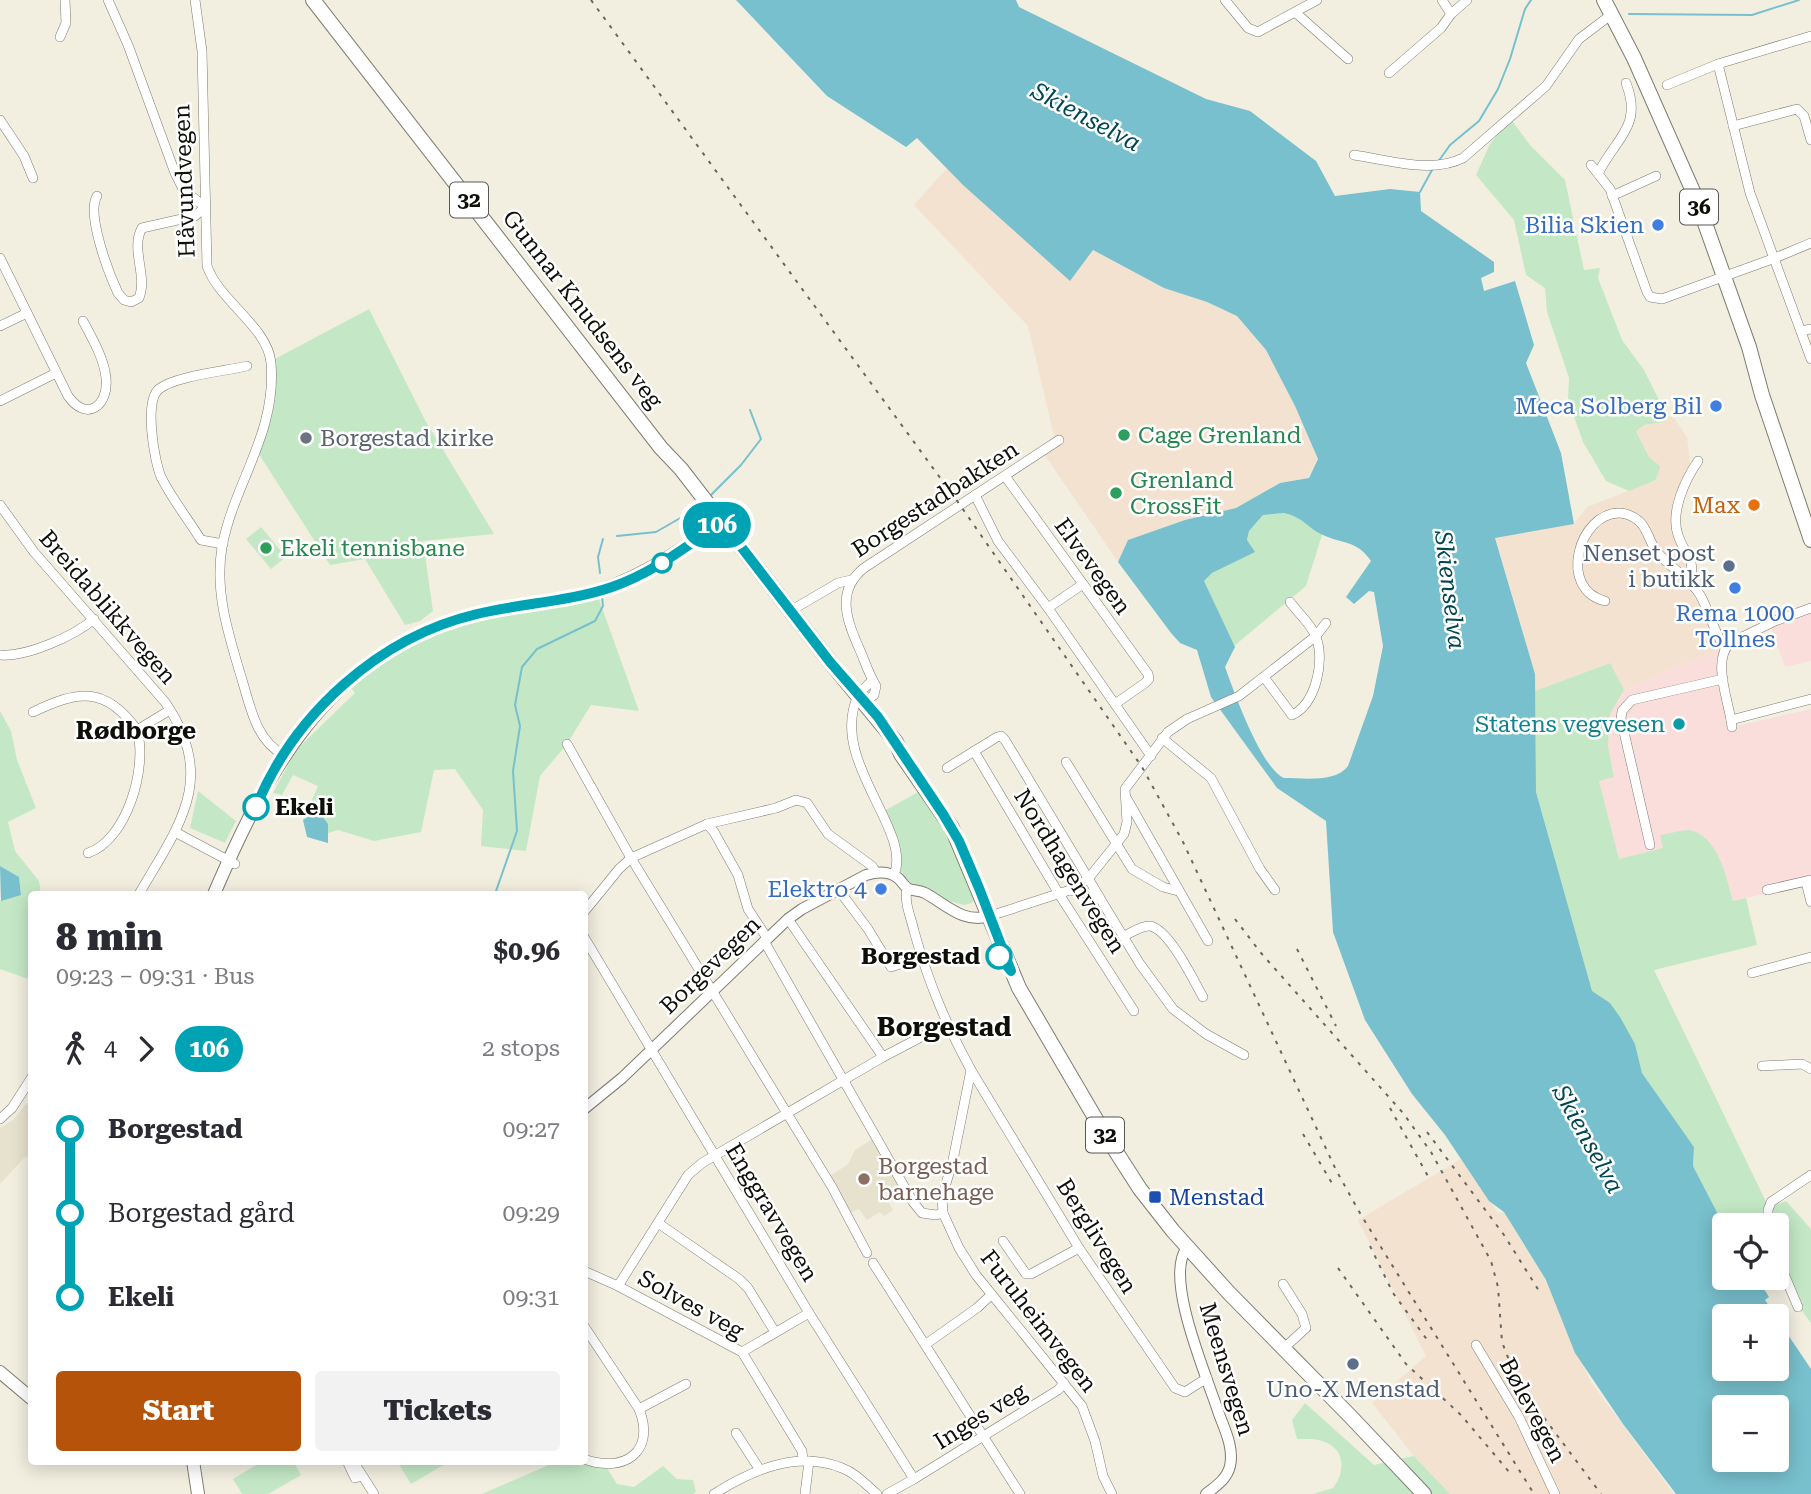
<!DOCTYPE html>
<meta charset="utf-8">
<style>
body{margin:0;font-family:"Roboto Serif",serif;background:#f2f2f3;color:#2b2b33;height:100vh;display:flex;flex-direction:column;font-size:26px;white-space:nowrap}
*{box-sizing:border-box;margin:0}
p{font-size:23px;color:#7c7c81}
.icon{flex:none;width:38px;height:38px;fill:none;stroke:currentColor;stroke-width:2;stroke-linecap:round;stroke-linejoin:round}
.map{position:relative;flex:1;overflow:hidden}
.panel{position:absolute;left:28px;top:891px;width:560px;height:574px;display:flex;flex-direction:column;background:#fff;border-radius:7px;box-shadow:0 4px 18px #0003}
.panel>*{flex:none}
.badge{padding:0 14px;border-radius:23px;font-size:24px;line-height:46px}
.buttons{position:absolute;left:1712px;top:1213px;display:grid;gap:14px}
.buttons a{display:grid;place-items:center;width:77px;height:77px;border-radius:7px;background:#fff;box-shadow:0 4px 18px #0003;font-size:35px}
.map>.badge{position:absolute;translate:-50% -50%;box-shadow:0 0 0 4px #fff}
.legs{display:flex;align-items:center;gap:10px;height:77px;padding:0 28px;font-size:23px}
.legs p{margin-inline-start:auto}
.overview{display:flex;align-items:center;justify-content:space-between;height:119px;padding:0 28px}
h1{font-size:38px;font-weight:800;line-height:52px}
.cta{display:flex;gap:14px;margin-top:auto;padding:14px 28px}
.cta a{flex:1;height:80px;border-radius:7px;background:#b45309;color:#fff;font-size:28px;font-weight:800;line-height:80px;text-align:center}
.cta a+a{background:#f2f2f3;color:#2b2b33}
ul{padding:0 28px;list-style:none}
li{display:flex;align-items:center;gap:24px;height:84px;font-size:26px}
li i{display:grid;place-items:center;width:10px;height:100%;margin:0 9px;background:currentColor}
li i::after{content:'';width:18px;height:18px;margin:-9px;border:5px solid;border-radius:50%;background:#fff}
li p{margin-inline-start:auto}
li:first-child i{background:linear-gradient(#0000 50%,currentColor 0)}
li:last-child i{background:linear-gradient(currentColor 50%,#0000 0)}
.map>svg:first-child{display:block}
</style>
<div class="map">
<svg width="1811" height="1494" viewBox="0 0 1811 1494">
<rect width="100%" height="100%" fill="#f2efe1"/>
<g fill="#f9dedb">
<polygon points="1811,612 1811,661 1785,667 1771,627"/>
<polygon points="1725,648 1722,655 1732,727 1811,709 1811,883 1733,901 1727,878 1687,830 1661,835 1663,848 1619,859 1599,781 1614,776 1608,746 1610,714 1624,690 1665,671"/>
</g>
<g fill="#f3e2d0">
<polygon points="947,168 1070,281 1093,250 1164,288 1207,302 1237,316 1266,350 1295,406 1318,459 1308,478 1280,483 1236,508 1185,520 1128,540 1118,562 1040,448 1054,436 1028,326 914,205"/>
<polygon points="1666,414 1675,419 1687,437 1692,480 1674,516 1690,565 1688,589 1711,621 1705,633 1725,648 1665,671 1624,690 1609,663 1535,691 1535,674 1495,537 1574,524 1587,507 1656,480 1659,466 1649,457 1636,430 1644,425 1663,422"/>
<polygon points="1461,1159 1498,1213 1504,1212 1581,1339 1573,1345 1591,1382 1674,1494 1450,1494 1414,1456 1372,1403 1426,1356 1358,1220"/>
</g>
<g fill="#e6e2cd">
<polygon points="26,1104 31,1106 31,1155 24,1158 0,1184 0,1128 14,1119"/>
<polygon points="873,1139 898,1182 898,1187 884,1195 893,1210 884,1216 880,1212 867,1220 859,1209 850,1213 830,1176 848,1164 855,1150"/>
</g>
<g fill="#c4e8c5">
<polygon points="1510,118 1530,145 1565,180 1584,270 1600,268 1598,278 1622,340 1644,370 1666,414 1664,422 1644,425 1636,431 1649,457 1660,466 1656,480 1629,491 1606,481 1583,442 1568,400 1569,378 1547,312 1545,288 1526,275 1514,220 1476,175 1490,144"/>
<polygon points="369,309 425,420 494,534 423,541 433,611 420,621 405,625 365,559 330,565 257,451 260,443 271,361"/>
<polygon points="1284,513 1301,518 1322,535 1306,586 1234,646 1204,581 1212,573 1254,552 1247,541 1249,531 1263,515"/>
<polygon points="261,527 286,557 271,569 246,539"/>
<polygon points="596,591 639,711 591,705 567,744 540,776 526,851 481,846 483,810 455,769 434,770 421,832 374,841 338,830 328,833 328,824 318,810 303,820 318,786 293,775 282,795 273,793 296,750 355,693 347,682 430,630"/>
<path d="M1610 663 1624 690 1610 714 1608 746 1614 777 1599 781 1619 859 1663 848 1660 835C1668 834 1680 830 1688 830 1717 833 1727 878 1733 901L1746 898 1757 945 1654 970 1769 1208 1786 1201 1811 1229V1323L1776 1276V1225H1742L1739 1221 1720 1220 1693 1166 1694 1147 1642 1073 1635 1044 1610 1003 1592 992 1536 792 1535 691Z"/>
<polygon points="0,711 11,731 17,760 36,808 8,822 15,851 39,881 41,894 32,894 31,980 0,969 0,900 21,895 19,877 0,866"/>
<path d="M922 790C945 823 964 861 974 900L972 903 964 905 948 901 908 881 901 871 897 844 884 811Z"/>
<polygon points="198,791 236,821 225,843 190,828"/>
<path d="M1305 1403 1374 1465 1414 1456 1450 1494H1313L1333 1488C1345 1473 1346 1450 1325 1442 1316 1438 1306 1439 1297 1439L1292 1420Z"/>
<polygon points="263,1461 293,1461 301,1475 268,1494 242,1494 233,1479"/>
<polygon points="397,1461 450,1461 411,1484"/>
<polygon points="558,1461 585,1461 607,1468 617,1484 634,1487 663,1466 677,1479 693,1480 696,1492 693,1494 482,1494"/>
</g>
<g fill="#78c0cd" fill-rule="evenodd">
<path d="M736 0H1016L1019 7 1206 99 1250 111 1316 161 1335 196 1390 189 1420 192 1421 211 1494 262V272L1481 278 1484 291 1515 281 1534 345 1526 363 1561 453 1574 524 1495 538 1535 674 1536 792 1592 991 1610 1003 1620 1017 1635 1044 1642 1073 1694 1147 1693 1166 1724 1226V1278H1757L1769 1297 1765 1300 1776 1316H1724V1368H1776V1317L1811 1369V1494H1676L1623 1424 1575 1353 1546 1280 1504 1212 1489 1201 1445 1135 1412 1094 1365 1020 1333 932 1326 821 1277 788 1211 697 1197 650 1180 643 1171 633 1118 562 1128 540 1185 520 1236 508 1280 483 1309 478 1318 459 1295 406 1266 350 1237 316 1207 302 1164 288 1093 250 1070 281 963 185 917 138 906 147 827 96ZM1284 513C1305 518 1307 528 1323 535 1342 544 1357 540 1371 561L1346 597 1354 604 1369 591 1374 592 1383 646 1373 696 1348 766C1336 783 1303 778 1284 778 1261 768 1234 692 1225 667L1235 647 1204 581 1212 573 1255 552 1247 540 1249 531 1263 515ZM1724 1407H1776V1460H1724Z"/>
<polygon points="318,810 328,824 328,843 307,837 303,820"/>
<polygon points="0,866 19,877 21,895 1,901"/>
</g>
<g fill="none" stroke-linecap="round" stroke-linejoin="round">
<g stroke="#78c0cd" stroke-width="2">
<polyline points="1629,14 1752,15 1799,0"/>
<polyline points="1438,162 1450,145 1479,121 1498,89 1510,59 1525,9 1531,0"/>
<polyline points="1420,192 1432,170"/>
<polyline points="709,497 741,465 761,439 750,410"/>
<polyline points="698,508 699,508"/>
<polyline points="617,536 656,532 689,513"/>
<polyline points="600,573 598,557 603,539"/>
<polyline points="495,894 517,831 513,771 520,726 515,705 522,667 537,649 595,621 603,606 602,597"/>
</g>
<g stroke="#7e7c70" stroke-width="10">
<g id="minor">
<path d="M195 0 202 51 207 266C219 301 268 327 271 363 277 433 234 483 222 547 214 594 230 639 243 683 251 710 257 741 284 755"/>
<polyline points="1225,0 1248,28 1258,32 1317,0"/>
<polyline points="1442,0 1451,14"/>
<polyline points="1296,13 1348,59"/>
<polyline points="60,37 66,23 65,0"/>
<polyline points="1718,64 1750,193 1811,359"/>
<polyline points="1389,73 1441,28 1451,14 1467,0"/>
<polyline points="1667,85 1718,64 1811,36"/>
<polyline points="0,120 24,156 33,178"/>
<polyline points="1733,126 1797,109 1804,116 1811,140"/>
<path d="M1354 155C1389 160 1431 174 1463 158L1546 86 1579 39 1612 14"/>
<polyline points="1591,165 1610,189 1647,292 1650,297 1662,299 1775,258 1811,243"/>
<path d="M1599 172C1616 138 1643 126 1626 83"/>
<path d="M97 196C86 214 109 274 118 293L124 300 131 302 139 298C148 276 130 249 142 228L195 216 205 207 183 189 175 173 128 45 108 0"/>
<polyline points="1612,196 1656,176"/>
<path d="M0 258 68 396C87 423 109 405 106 378 104 358 92 338 83 321"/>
<polyline points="0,326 27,313"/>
<polyline points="1801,331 1811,329"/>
<polyline points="0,401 56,373"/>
<polyline points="1005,476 1148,674 1149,679 1145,683 1115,704"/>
<polyline points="975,495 998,541 1048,608 1151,756"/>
<path d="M0 505 34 552 165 702C218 779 179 825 139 894"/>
<path d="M223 544 201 540C188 519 172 499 161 477 154 460 144 401 159 389 175 376 226 371 247 366"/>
<path d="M1690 582C1696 557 1685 556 1678 535 1670 512 1685 480 1698 461"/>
<path d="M1605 601C1557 589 1579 513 1619 513 1626 513 1634 517 1639 521 1647 528 1649 540 1655 549 1667 567 1689 576 1700 595 1710 612 1713 631 1725 648"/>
<polyline points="797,607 838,583 851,580"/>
<polyline points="1048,608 1083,584"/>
<path d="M0 655C27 657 74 636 94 619"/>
<path d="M1264 677 1292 715C1316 704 1325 661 1316 637 1312 625 1298 613 1290 602"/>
<path d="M872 680C868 686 861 690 858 696 828 760 913 830 894 875"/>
<path d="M859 702 865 701 874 695 876 686C870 676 866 665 862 655 849 625 833 593 864 568L1059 440"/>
<path d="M33 712C77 691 105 685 137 730 148 767 127 840 88 853"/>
<polyline points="1731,720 1811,699"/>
<path d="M1732 727C1730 704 1711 661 1730 643L1775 621 1811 608"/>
<polyline points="137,730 170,710"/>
<polyline points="1162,738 1211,778 1260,869 1275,890"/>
<polyline points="567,744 631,858 832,1187 867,1253"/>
<polyline points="974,751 1059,894 1134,1011"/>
<polyline points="1066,762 1132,869 1163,887 1178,891"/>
<polyline points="947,768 997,737 1001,736 1005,740 1100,898"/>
<polyline points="1127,799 1208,941"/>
<polyline points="707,824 714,832 738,875 748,909 767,938"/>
<polyline points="175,832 235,864"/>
<polyline points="1650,845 1621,719 1622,711 1632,700 1723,679"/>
<polyline points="1806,882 1811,902"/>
<polyline points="838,889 868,929 891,967 921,957"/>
<polyline points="1070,890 1088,879 1124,834 1127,822 1125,789 1168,732 1187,719 1239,696 1316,636 1326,623"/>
<polyline points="1767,890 1811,880"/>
<polyline points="584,912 619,869 631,858 707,824 776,808 796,800 807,803 828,834 872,866 876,872"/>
<polyline points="990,916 1070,890 1089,894 1101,900 1140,964 1173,1009 1206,1034 1244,1055"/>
<polyline points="788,919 883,1057"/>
<path d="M1124 936C1131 933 1142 925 1150 926 1169 929 1194 981 1203 997"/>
<polyline points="584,937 809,1313 914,1479 887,1494"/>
<path d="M764 941 913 1202 922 1213 936 1215 943 1213 942 1197 953 1160 971 1070C945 1022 929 984 914 931 911 917 904 903 907 889"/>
<polyline points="1752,973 1811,957"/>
<polyline points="1762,1066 1802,1064 1811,1069"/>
<polyline points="971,1070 1079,1248 1175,1388 1185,1392 1207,1378"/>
<polyline points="0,1119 12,1108 32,1077"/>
<polyline points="943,1213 959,1248 976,1275 1082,1406 1095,1441 1103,1476 1112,1494"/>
<polyline points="658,1223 739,1279 748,1288 775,1332"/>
<polyline points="1768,1225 1768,1210 1771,1202 1811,1175"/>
<polyline points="1003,1241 1026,1274 1031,1274 1079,1248"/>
<polyline points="1776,1255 1798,1307"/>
<polyline points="873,1263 1020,1494"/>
<polyline points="584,1271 618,1286 742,1352 802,1451 803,1460"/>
<polyline points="1283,1284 1302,1314 1306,1328 1284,1348"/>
<polyline points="618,1286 688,1175 702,1163 883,1057 946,1024"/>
<path d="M584 1326 639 1409C656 1451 625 1474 584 1459"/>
<polyline points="926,1344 977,1308 991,1295"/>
<polyline points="1476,1345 1519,1417 1555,1494"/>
<polyline points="742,1352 809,1313"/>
<polyline points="639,1409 686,1384"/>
<polyline points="736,1433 760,1470"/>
<polyline points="347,1461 355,1478 362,1476"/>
<polyline points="353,1461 374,1494"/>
<polyline points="914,1479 1058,1390 1064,1383"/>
<path d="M714 1494C752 1470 797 1450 842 1468 856 1473 866 1485 877 1494"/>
<polyline points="805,1494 809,1461"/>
</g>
</g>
<g stroke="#7e7c70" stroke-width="12">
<g id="tertiary">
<path d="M584 1109 622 1078 788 919 802 909 866 875C876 872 889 871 898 878 902 881 904 887 909 889 915 891 919 890 925 893 947 905 963 924 990 916"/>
<path d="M1187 1248C1163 1277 1208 1379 1219 1414 1225 1430 1234 1448 1230 1466 1227 1479 1216 1486 1206 1494"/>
</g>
</g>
<g stroke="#7e7c70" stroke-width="14">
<g id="secondary">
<path d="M214 894C266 773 325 660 461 618 500 606 541 605 581 596 635 583 676 553 722 522"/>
<polyline points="0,1372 32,1399"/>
<polyline points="193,1461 198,1494"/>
</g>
</g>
<g stroke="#7e7c70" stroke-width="16">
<polyline id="primary" points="313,0 661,448 681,469 830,662 896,742 901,754 952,828 1019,988 1104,1133 1140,1189 1173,1231 1229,1293 1351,1417 1424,1494"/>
</g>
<g stroke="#7e7c70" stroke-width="16">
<polyline id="trunk" points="1604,0 1634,58 1696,198 1749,347 1762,395 1811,540"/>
</g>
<use href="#minor" stroke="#fff" stroke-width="9"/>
<use href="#tertiary" stroke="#fff" stroke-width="10"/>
<use href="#secondary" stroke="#fff" stroke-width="12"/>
<use href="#primary" stroke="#fff" stroke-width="14"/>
<use href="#trunk" stroke="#fff" stroke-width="14"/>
<g stroke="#696860" stroke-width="2" stroke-dasharray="3.5 7" stroke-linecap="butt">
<polyline points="591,0 960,505 1142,767 1183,842 1336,1170 1361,1215 1534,1494"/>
<polyline points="1235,919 1261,953 1403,1113 1431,1152 1491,1261 1498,1287 1502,1342 1512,1368 1536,1407 1601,1494"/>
<polyline points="1297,949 1336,1026"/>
<polyline points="1390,1108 1429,1178"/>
<polyline points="1427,1132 1504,1235 1541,1294"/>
<polyline points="1303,1134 1333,1185"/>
<polyline points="1370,1246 1393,1293 1428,1341"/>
<polyline points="1338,1268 1406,1364 1461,1415 1510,1473"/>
</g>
</g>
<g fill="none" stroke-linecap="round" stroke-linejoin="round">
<g stroke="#fff" stroke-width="16">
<path id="line-1" d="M256 807C294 714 379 637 477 614 522 603 568 602 612 587 653 573 687 546 722 522L830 662 878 717 943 814 959 841 979 888 1011 971 999 956"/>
</g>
<use href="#line-1" stroke="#00a3b4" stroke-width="10"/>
</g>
<g fill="#3f7fe0" stroke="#fff" stroke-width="2.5">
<circle cx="1658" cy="225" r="7"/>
<circle cx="1716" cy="406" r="7"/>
<circle cx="1735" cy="588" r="7"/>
<circle cx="881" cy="889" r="7"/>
</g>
<g fill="#2e9e5b" stroke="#fff" stroke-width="2.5">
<circle cx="1124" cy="435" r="7"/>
<circle cx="1116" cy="493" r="7"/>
<circle cx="266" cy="548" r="7"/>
</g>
<circle fill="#6b7280" stroke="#fff" stroke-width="2.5" cx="306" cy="438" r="7"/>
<circle fill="#e8710a" stroke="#fff" stroke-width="2.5" cx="1754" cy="505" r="7"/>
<g fill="#fff" stroke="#00a3b4" stroke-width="3.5">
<circle cx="662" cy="563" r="9"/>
<circle cx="256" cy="807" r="12"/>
<circle cx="999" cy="956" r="12"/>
</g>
<g fill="#5c6f8a" stroke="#fff" stroke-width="2.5">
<circle cx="1729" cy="566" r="7"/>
<circle cx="1353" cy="1364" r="7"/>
</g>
<circle fill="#0f9aa8" stroke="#fff" stroke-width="2.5" cx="1679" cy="724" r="7"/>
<circle fill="#8d6e63" stroke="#fff" stroke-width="2.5" cx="864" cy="1179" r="7"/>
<rect fill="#1a4fb4" stroke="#fff" stroke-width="2.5" x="1148" y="1190" width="14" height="14" rx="3.5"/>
<g text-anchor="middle" stroke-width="5" stroke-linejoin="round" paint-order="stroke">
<g fill="#fff" stroke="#575754" stroke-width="2">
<rect x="450" y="182.5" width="38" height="35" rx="5"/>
<rect x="1680" y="189.5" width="38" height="35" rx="5"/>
<rect x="1086" y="1117.5" width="38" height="35" rx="5"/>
</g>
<g font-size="21" font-weight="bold" fill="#0f0f0a">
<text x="469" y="207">32</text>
<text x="1699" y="214">36</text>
<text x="1105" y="1142">32</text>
</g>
<g font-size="23" fill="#0f0f0a" stroke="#fff">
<text transform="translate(184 181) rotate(-92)" y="8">Håvundvegen</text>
<text transform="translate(583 309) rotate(52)" y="8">Gunnar Knudsens veg</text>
<text transform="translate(935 499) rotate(-33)" y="8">Borgestadbakken</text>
<text transform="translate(1093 566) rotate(54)" y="8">Elvevegen</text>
<text transform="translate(108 607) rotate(49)" y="8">Breidablikkvegen</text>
<text transform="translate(1070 871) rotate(58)" y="8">Nordhagenvegen</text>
<text transform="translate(710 965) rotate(-44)" y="8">Borgevegen</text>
<text transform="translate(772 1212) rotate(59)" y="8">Enggravvegen</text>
<text transform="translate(1097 1236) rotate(58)" y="8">Berglivegen</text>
<text transform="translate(691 1304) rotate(29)" y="8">Solves veg</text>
<text transform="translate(1039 1321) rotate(52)" y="8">Furuheimvegen</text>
<text transform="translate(1227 1369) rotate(73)" y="8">Meensvegen</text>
<text transform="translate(1533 1410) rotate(62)" y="8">Bølevegen</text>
<text transform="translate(980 1416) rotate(-32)" y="8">Inges veg</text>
</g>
<g font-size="23" fill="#366cbe" stroke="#fff" text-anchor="end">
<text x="1644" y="233">Bilia Skien</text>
<text x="1702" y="414">Meca Solberg Bil</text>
<text x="1735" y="621" text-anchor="middle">Rema 1000<tspan x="1735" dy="26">Tollnes</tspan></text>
<text x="867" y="897">Elektro 4</text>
</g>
<g font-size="23" fill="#27864d" stroke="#fff" text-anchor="start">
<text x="1138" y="443">Cage Grenland</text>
<text x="1130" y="488">Grenland<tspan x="1130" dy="26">CrossFit</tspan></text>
<text x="280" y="556">Ekeli tennisbane</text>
</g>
<g font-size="23" fill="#5b616d" stroke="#fff" text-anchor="start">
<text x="320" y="446">Borgestad kirke</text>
</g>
<g font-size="23" fill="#c56008" stroke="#fff" text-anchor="end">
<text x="1740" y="513">Max</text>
</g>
<g font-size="23" fill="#4e5e75" stroke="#fff" text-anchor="end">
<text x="1715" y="561">Nenset post<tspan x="1715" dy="26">i butikk</tspan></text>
<text x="1353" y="1397" text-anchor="middle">Uno-X Menstad</text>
</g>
<g font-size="23" fill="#0d838f" stroke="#fff" text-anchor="end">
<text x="1665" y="732">Statens vegvesen</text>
</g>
<g font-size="23" font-weight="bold" fill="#0f0f0a" stroke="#fff" text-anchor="start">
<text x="275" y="815">Ekeli</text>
<text x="980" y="964" text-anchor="end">Borgestad</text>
</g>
<g font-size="23" fill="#785e54" stroke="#fff" text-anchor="start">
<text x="878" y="1174">Borgestad<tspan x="878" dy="26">barnehage</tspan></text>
</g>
<g font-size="23" fill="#164399" stroke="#fff" text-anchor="start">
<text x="1169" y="1205">Menstad</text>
</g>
<g font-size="24" font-style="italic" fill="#004751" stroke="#fff">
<text transform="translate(1086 117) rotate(28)" y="8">Skienselva</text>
<text transform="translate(1450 590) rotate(83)" y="8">Skienselva</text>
<text transform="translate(1588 1139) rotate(61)" y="8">Skienselva</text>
</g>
<g font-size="24" font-weight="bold" fill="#0f0f0a" stroke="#fff">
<text x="136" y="739">Rødborge</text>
</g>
<g font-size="26" font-weight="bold" fill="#0f0f0a" stroke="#fff">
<text x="944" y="1036">Borgestad</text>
</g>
</g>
</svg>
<div class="buttons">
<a><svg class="icon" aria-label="locate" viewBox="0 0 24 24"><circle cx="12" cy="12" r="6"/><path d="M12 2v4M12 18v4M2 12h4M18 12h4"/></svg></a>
<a>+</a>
<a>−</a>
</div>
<b class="badge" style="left:717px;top:525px;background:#00a3b4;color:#fff">106</b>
<section class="panel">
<div class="overview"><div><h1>8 min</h1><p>09:23 – 09:31 · Bus</p></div><b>$0.96</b></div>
<div class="legs"><svg class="icon" aria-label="walk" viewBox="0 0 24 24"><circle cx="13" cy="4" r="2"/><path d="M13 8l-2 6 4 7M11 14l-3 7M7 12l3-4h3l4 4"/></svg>4<svg class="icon" aria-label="forward" viewBox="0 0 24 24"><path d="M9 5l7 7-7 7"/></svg><b class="badge" style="background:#00a3b4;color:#fff">106</b><p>2 stops</p></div>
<ul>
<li><i style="color:#00a3b4"></i><b>Borgestad</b><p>09:27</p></li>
<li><i style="color:#00a3b4"></i><span>Borgestad gård</span><p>09:29</p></li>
<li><i style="color:#00a3b4"></i><b>Ekeli</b><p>09:31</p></li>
</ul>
<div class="cta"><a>Start</a><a>Tickets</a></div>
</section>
</div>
